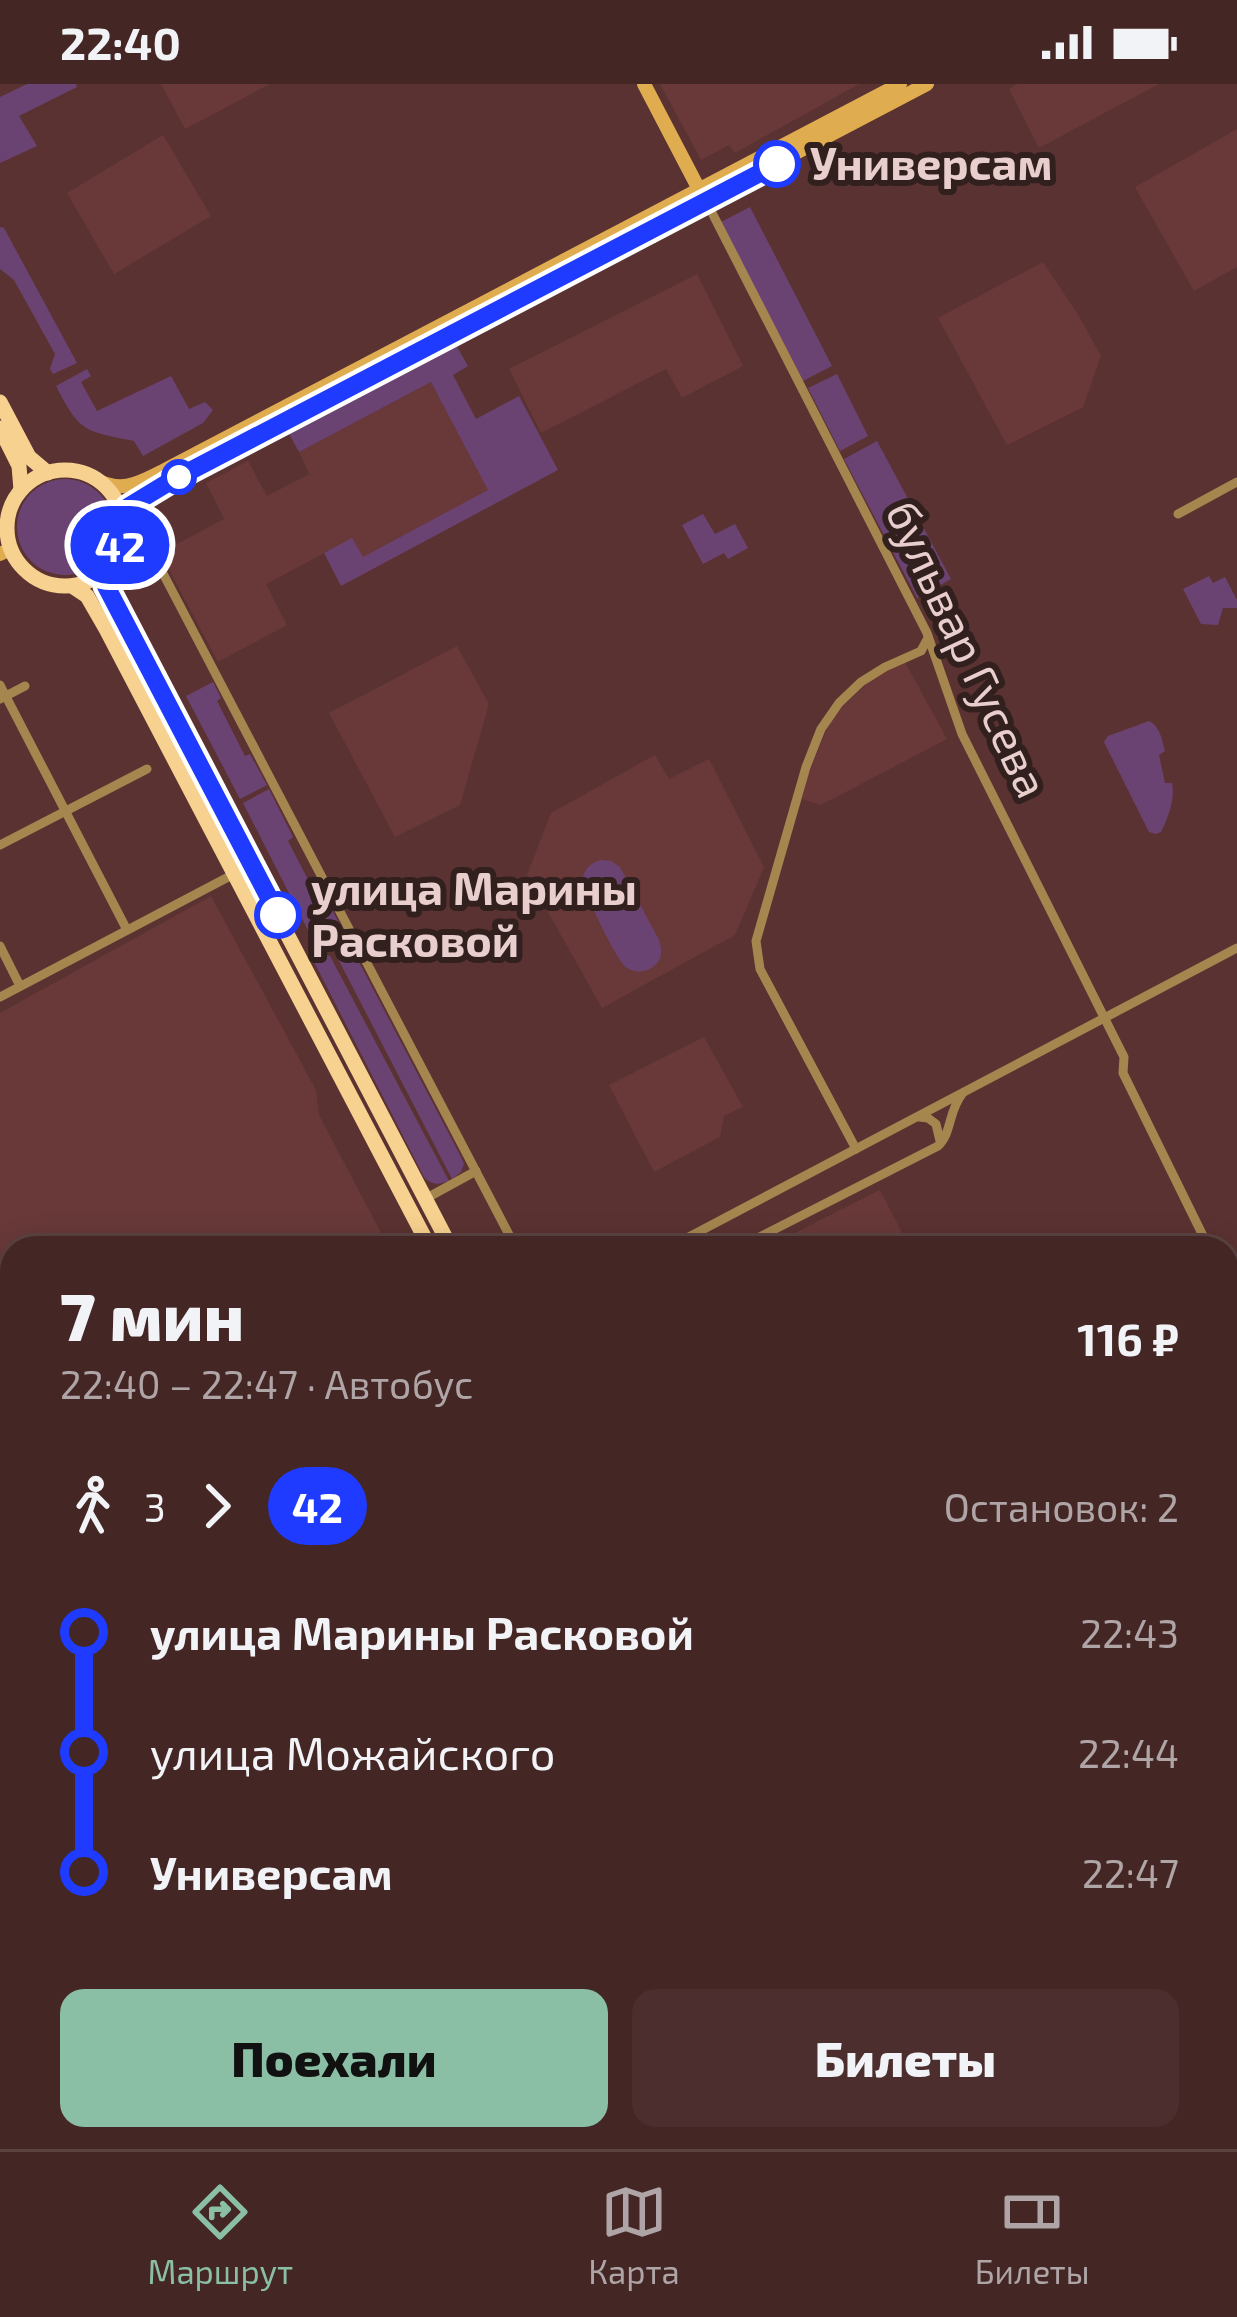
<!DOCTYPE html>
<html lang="ru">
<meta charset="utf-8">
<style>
body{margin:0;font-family:"Exo 2",sans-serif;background:#4b2e2d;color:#f1f3f6;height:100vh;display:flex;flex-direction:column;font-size:45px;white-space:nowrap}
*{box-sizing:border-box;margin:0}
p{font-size:39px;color:#afa5a7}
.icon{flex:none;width:66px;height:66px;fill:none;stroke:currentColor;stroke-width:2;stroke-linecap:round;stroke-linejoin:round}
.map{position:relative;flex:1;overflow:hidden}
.drawer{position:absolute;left:0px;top:1152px;width:1239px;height:915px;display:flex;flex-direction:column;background:#442625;border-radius:36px 36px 0 0;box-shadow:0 6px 30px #0003,0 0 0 3px #5c4342}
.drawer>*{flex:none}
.badge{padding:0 24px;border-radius:39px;font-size:42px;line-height:78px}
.map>.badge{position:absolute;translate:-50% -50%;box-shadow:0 0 0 6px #fff}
.legs{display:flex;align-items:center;gap:18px;height:132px;padding:0 60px;font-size:39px}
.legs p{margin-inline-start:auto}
.summary{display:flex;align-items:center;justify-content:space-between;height:204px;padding:0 60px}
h1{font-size:66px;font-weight:800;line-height:90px}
.action{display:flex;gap:24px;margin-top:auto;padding:24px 60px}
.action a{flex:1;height:138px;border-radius:24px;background:#8abfa5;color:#111;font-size:48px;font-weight:800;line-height:138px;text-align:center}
.action a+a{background:#4b2e2d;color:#f1f3f6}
ul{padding:0 60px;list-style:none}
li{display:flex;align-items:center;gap:42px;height:120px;font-size:45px}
li i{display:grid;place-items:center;width:18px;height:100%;margin:0 15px;background:currentColor}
li i::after{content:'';width:30px;height:30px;margin:-15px;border:9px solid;border-radius:50%;background:#442625}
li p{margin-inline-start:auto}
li:first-child i{background:linear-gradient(#0000 50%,currentColor 0)}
li:last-child i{background:linear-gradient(currentColor 50%,#0000 0)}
.status{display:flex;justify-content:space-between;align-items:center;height:84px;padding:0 60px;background:#442625;direction:ltr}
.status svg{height:33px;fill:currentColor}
.dock{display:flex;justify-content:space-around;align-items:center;height:168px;border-top:3px solid #5c4342;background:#442625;font-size:33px;color:#afa5a7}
.dock a{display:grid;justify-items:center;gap:6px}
.dock .current{color:#8abfa5}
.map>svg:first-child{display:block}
</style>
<div class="status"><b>22:40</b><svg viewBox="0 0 49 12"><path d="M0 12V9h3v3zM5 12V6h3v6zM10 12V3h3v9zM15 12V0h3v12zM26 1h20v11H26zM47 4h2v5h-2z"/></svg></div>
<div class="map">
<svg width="1237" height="2065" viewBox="0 0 1237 2065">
<rect width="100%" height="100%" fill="#5a3231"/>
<g fill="#693939">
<polygon points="161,0 270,0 185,45"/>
<polygon points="660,0 859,0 735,69 729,61 701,76"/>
<polygon points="1018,0 1159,0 1039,64 1009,5"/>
<polygon points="1237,45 1237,183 1194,207 1135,103"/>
<polygon points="163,51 211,132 114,190 67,109"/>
<polygon points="1043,178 1079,232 1101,272 1083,323 1007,361 938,234"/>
<polygon points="697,190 743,282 682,314 666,285 541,349 509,285"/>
<polygon points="431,298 489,406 362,474 351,455 266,500 287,541 218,578 160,469 224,435 206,399 248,377 267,412 309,390 299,368"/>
<polygon points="457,562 489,620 460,721 395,753 329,629"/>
<polygon points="905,578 947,655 821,721 802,715 808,691 829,640 844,621 872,595"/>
<polygon points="655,671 669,695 709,675 764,783 735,851 602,924 527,791 551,729"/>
<polygon points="211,812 316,1006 319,1031 389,1164 12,1164 12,1480 0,1486 0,1185 4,1182 0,1176 0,929"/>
<polygon points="704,953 743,1023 724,1032 720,1053 654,1088 609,1001"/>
<polygon points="880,1106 910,1164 765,1164"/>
<polygon points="195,2055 453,2055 453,2065 244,2065"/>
<polygon points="539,2055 873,2055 879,2065 537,2065"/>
</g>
<g fill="#6b4373">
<polygon points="27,0 76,0 77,3 19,32 37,62 0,79 0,13"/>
<polygon points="750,123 832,282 803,297 721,138"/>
<polygon points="0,143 4,144 77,279 53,290 50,285 55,270 14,196 0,185"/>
<polygon points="455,259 468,282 453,291 476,335 519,312 558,386 341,502 324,469 352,454 363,473 488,406 431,298 299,368 288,348"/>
<path d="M87 285 91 292 81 298 97 327 171 292 189 325 205 318 213 326 203 339 143 372 134 357C85 347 80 349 56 302Z"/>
<polygon points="837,290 868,352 840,367 808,304"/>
<polygon points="877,357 951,495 917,514 844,375"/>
<circle cx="65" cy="443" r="48"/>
<polygon points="703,430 715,450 735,440 748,464 728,475 724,469 703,480 682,441"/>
<polygon points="1209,492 1213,499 1225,493 1237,516 1237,524 1223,524 1218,541 1201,540 1183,505"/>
<polygon points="213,598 221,614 217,617 245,672 250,670 267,701 240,715 186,612"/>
<path d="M1149 637C1160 642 1162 656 1165 667L1159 671 1165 699H1172C1175 715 1169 732 1161 748L1156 750 1149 748 1104 658 1108 652Z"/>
<polygon points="269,705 293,753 288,757 315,809 322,807 345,850 317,864 243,719"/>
<path d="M601 776 611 777 620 783 659 856C662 866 663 875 654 882 646 889 635 889 627 884 615 875 593 823 585 808 579 792 586 780 601 776Z"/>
<polygon points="347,855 461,1073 464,1080 461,1088 452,1095 335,869 338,860"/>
<path d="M319 869 330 872 449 1097C437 1101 432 1101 424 1093L312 874Z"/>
<polygon points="12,1708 12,1973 1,1979 0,1715"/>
<polygon points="1237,1898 1237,2065 963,2065 958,2055 1227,2055 1227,1904"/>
</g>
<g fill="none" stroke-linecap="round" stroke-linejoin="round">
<polyline stroke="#078e95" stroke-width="3" points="461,2065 462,2055"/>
<g stroke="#a5864f" stroke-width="9">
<polyline points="706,117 927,549 962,650 1124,973 1123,989 1209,1164"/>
<polyline points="1178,430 1237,398"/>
<polyline points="122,454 135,448 145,455 516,1164"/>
<polyline points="0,601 127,846"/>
<polyline points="0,615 25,602"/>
<polyline points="0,761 147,685"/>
<polyline points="0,862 20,902"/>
<polyline points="0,913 234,790"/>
<polyline points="919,1033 928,1034 936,1040 940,1057"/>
<polyline points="856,1065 760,885 756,857 806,683 821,645 839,619 861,598 885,583 921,567 928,554"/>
<polyline points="425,1115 476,1087"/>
<polyline points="668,1164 1237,864"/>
<path d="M738 1164 938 1062C952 1049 948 1028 962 1010"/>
<polyline points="1227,1222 1237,1241"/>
</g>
<g stroke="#dfad4f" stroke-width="14">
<polyline points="644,0 703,113"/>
<path d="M99 397C124 409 140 398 163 387L900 0"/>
<polyline points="123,436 128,423 139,414 927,0"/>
<polyline points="0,470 11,465"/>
<polyline points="0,1515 12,1509"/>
<polyline points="0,1547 12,1541"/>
<polyline points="0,2024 12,2032"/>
<polyline points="52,2055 73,2065"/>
</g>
<g stroke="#f7d18f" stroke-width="15">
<polyline points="0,318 29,373 48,389"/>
<polyline points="0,344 19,382 21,406"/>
<circle cx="65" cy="444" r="58"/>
<polyline points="104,486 108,507 123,536 451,1164"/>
<polyline points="72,502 87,512 106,545 430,1164"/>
<polyline points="891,2055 898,2065"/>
<polyline points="918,2055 923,2065"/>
</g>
</g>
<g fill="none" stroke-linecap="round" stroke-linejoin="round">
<g stroke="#fff" stroke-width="27">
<polyline id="line-1" points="278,831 106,502 104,486 118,466 122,436 128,423 169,398 777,80"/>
</g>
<use href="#line-1" stroke="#1f3bff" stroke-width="18"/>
</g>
<g fill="#fff" stroke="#1f3bff" stroke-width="6">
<circle cx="777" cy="80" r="21"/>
<circle cx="179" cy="393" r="15"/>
<circle cx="278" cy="831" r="21"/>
</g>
<g text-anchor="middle" stroke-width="12" stroke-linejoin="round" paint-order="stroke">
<g font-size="45" font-weight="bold" fill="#e8cecd" stroke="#32201f" text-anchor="start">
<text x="810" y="96">Универсам</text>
<text x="311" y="821">улица Марины<tspan x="311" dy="52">Расковой</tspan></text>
</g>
<g font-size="45" fill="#e8cecd" stroke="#32201f">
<text transform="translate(967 565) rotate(65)" y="16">бульвар Гусева</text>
</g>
</g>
</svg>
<b class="badge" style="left:120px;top:461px;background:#1f3bff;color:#fff">42</b>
<section class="drawer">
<div class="summary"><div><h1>7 мин</h1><p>22:40 – 22:47 · Автобус</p></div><b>116 ₽</b></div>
<div class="legs"><svg class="icon" aria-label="walk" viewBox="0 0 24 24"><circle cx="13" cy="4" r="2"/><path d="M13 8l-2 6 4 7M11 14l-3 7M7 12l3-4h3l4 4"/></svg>3<svg class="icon" aria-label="forward" viewBox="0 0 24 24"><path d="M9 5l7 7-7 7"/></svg><b class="badge" style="background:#1f3bff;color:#fff">42</b><p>Остановок: 2</p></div>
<ul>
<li><i style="color:#1f3bff"></i><b>улица Марины Расковой</b><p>22:43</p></li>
<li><i style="color:#1f3bff"></i><span>улица Можайского</span><p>22:44</p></li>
<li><i style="color:#1f3bff"></i><b>Универсам</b><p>22:47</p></li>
</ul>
<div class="action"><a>Поехали</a><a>Билеты</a></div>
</section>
</div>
<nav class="dock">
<a class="current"><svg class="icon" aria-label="directions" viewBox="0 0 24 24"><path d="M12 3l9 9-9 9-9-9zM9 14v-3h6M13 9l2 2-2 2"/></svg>Маршрут</a>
<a><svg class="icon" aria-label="map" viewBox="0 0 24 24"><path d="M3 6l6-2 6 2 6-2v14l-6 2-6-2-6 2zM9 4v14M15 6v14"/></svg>Карта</a>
<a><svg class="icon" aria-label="tickets" viewBox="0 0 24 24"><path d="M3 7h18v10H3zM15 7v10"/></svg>Билеты</a>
</nav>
